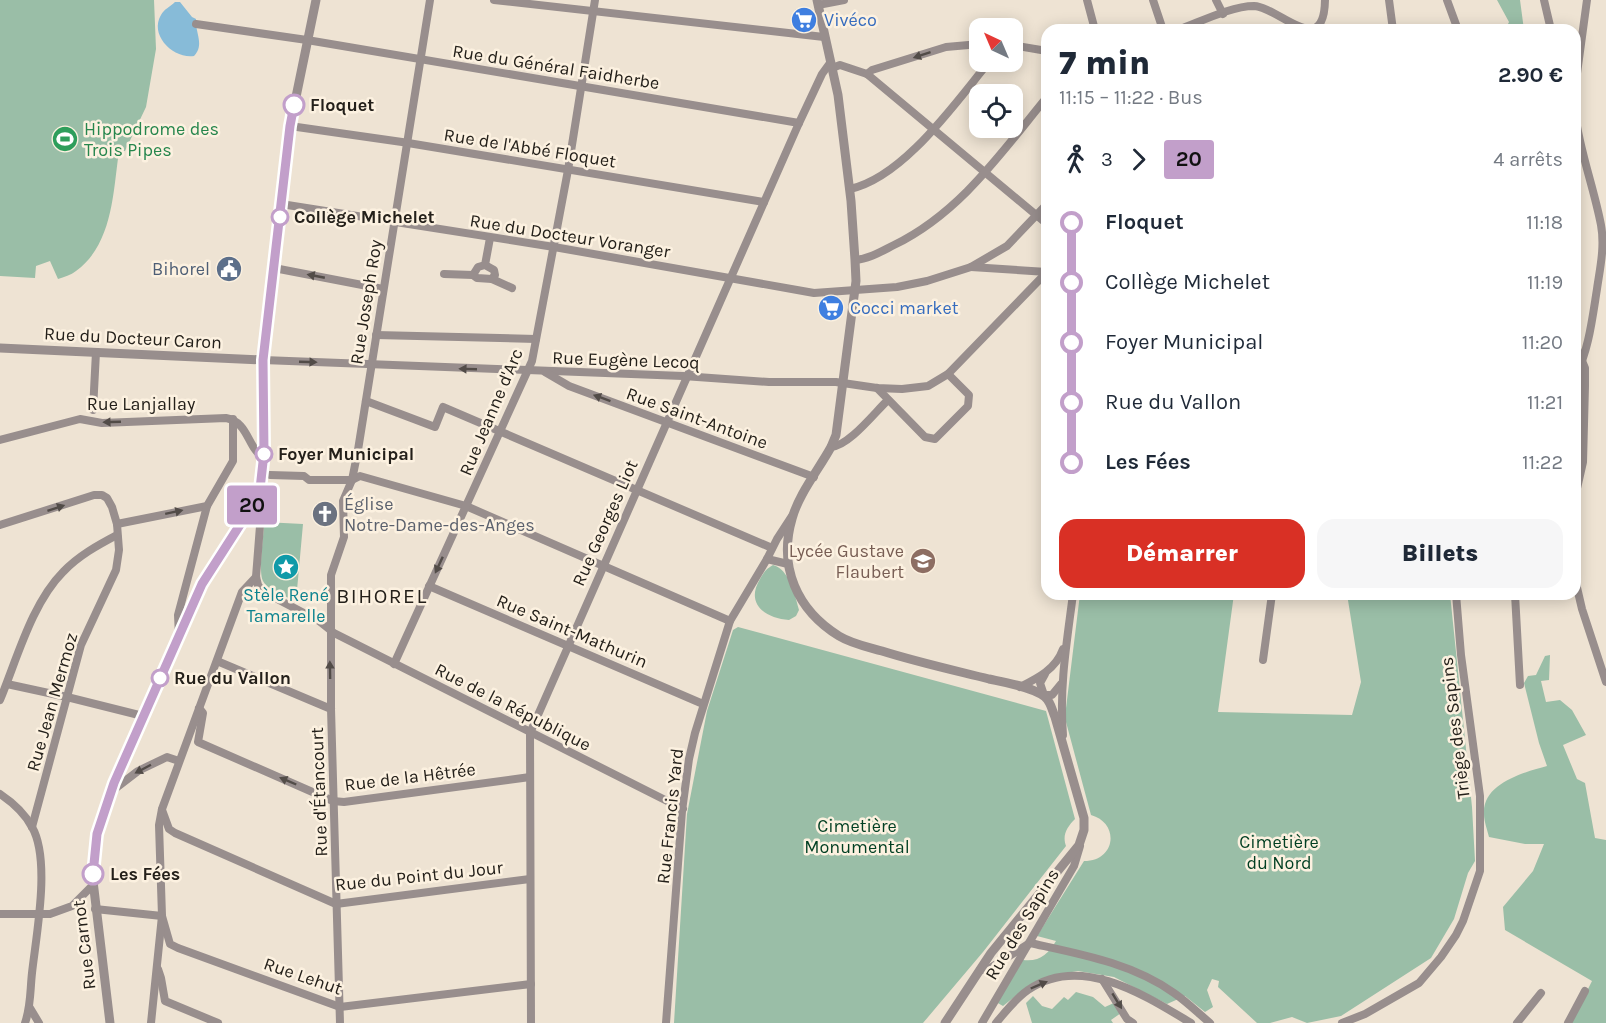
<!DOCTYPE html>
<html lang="fr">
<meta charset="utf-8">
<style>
body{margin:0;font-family:Karla,sans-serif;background:#f6f6f7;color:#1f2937;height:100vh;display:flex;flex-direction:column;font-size:22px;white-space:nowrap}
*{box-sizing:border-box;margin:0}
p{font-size:20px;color:#747a83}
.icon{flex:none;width:33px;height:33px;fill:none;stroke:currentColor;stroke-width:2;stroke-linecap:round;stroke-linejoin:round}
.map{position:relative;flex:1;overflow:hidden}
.panel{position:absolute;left:1041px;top:24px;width:540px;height:576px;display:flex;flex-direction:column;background:#fff;border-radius:18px;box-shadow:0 3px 15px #0003}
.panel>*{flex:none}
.badge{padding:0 12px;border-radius:4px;font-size:21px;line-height:39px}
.needle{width:39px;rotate:316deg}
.fabs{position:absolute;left:969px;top:18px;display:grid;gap:12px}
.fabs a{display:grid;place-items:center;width:54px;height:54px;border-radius:12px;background:#fff;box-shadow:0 3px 15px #0003;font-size:30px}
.map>.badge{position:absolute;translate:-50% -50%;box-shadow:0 0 0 3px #fff}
.legs{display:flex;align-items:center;gap:9px;height:66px;padding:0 18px;font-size:20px}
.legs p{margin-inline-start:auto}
.headline{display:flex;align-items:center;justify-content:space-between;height:102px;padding:0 18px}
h1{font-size:33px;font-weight:800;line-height:45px}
.action{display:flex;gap:12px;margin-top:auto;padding:12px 18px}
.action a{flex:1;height:69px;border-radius:18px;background:#d93025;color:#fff;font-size:24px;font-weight:800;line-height:69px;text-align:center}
.action a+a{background:#f6f6f7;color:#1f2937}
ul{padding:0 18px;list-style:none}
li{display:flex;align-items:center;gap:21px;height:60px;font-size:22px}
li i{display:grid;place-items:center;width:9px;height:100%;margin:0 8px;background:currentColor}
li i::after{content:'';width:15px;height:15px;margin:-8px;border:4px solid;border-radius:50%;background:#fff}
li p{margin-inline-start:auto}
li:first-child i{background:linear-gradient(#0000 50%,currentColor 0)}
li:last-child i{background:linear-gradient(currentColor 50%,#0000 0)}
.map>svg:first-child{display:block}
</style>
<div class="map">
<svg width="1606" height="1023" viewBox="0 0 1606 1023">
<rect width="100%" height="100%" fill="#eee3d3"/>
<g fill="#9abea7">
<path d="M0 0H154L156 49 146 107 125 151H119C113 192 113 244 76 271 71 275 64 277 58 279L50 261 36 266 35 278 0 276Z"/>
<polygon points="1497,0 1520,0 1524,30 1505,30 1509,22"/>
<path d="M264 522 303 524 296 601C286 596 268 591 263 581 258 570 264 536 264 522Z"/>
<path d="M773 565C789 569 795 595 799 610L796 616 789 620C765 618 745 604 760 579 764 572 766 569 773 565Z"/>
<path d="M1080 594H1234L1218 712 1352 715 1361 682 1347 594H1450L1472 807 1475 861 1468 873 1454 919 1431 958 1341 1016 1307 1023 1292 1017 1270 1023H1257L1218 987 1219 981 1212 979 1207 990 1213 1007 1205 1012 1185 996 1167 1004 1114 977 1078 971 1060 974 1028 986 1003 1006 996 1002 1023 960C1040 962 1048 954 1056 941L1037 936 1084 861C1116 861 1120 823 1091 815L1066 722V708Z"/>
<path d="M738 627 1046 711 1075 819C1067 827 1062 835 1066 846L983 952 923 1023H674L687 814 707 711 733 630Z"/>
<path d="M1550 655 1549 680 1541 681 1546 702 1560 700 1572 710 1586 735 1563 745 1577 779 1585 783 1595 838 1606 840V1023H1571L1592 981 1505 930 1503 907 1533 871 1544 844H1525L1489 837C1487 829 1484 821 1484 814 1482 783 1525 772 1547 766L1539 743 1524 683 1528 676 1536 675 1545 656Z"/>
<polygon points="1076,992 1093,997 1105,1007 1116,1002 1121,1013 1111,1020 1113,1023 1032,1023 1026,1003 1033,996 1042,1006 1052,1009 1064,997 1068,1000"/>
</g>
<path fill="#87bbd8" d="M175 2H180L192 17 196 19C195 33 205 45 194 56 173 59 149 35 161 15 164 9 170 7 175 2Z"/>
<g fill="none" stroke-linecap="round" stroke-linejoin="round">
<g stroke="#988e8d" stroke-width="8">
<polyline points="494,0 824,37"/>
<polyline points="1087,0 1095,30"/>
<polyline points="1153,0 1163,30"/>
<polyline points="1216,0 1223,14"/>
<polyline points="1389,0 1393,30"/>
<polyline points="1447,0 1458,30"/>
<polyline points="1544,0 1551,30"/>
<polyline points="818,5 844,0"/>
<polyline points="196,24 307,40 799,123"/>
<path d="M1178 30C1200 22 1231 6 1254 6 1279 7 1324 61 1325 0"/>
<polyline points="1012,45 1047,51"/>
<polyline points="832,68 840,65 867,74 1047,224"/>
<polyline points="867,74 872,70 946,47 980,44"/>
<polyline points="1575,88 1587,0"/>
<path d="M1575 114C1580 152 1594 188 1601 225 1605 247 1600 268 1597 289 1592 320 1589 349 1575 378"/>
<polyline points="290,126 402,142 764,202"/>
<path d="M850 189C904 177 955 103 989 62"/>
<polyline points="281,204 554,247 814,293 897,287 927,281 971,267 1007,246 1047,204"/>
<path d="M855 260C869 259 882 251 894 245 960 213 1001 153 1047 97"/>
<polyline points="485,265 478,267 473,275 477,278 492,279 495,275 494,270 485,265 490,238"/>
<polyline points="971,267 1047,272"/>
<polyline points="274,268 383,289"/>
<polyline points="444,274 473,275"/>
<polyline points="492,279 512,288"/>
<polyline points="376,335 536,339"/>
<polyline points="1575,344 1585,368 1585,386 1583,462 1575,497"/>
<polyline points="263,360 683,376 769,382 836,382 877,388 902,389 928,386 948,374 1047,272"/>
<polyline points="545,372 569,386 814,477"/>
<polyline points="877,388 925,437 935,439 968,406 969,395 948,374"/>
<polyline points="366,401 435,427 443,407 772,548"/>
<polyline points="93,410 96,352"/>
<path d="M0 440 80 419 102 423 226 418C249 422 247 448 264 458"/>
<path d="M831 447C849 446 875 412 888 400"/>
<polyline points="270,475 304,476 309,480 352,480 360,476 466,506 730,621"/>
<polyline points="257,498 261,513 256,577 258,585 262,591 319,621 334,633 683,809"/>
<polyline points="117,524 207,506 233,461 233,419"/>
<polyline points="0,525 94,495 102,495 107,498 112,507 117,524 119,550 116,570 81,645 32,827"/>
<polyline points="767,559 788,564"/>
<polyline points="1575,579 1582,609 1606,682"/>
<polyline points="429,586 703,704"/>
<polyline points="1515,594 1520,685"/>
<polyline points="179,636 178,615 207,506"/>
<polyline points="1263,660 1272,594"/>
<polyline points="217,661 331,709"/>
<polyline points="394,664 532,361 568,170 595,0"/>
<polyline points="1045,674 1040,683 1044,695 1052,695 1061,684"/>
<polyline points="7,684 67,697 143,716"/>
<path d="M1020 687C1038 678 1056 669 1063 649"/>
<path d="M0 700C17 659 32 603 63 572 78 556 98 545 117 535"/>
<polyline points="199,708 203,713 198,742 333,801 344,802 530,777"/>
<path d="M1063 735C1059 687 1067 641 1073 594"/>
<polyline points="112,791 138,771 167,757 179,761"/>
<path d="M0 794C12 802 25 814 32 827 51 860 36 936 32 973 30 991 31 1006 25 1023"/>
<polyline points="162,810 169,829 175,833 336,904 530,879"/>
<polyline points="95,909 162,916 170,944 178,948 340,1007 531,984"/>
<polyline points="0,914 50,914 72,906 94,884"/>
<polyline points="158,969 161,978 165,1001 218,1023"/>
<path d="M980 970H987L1030 943C1080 954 1132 963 1174 993 1187 1002 1198 1013 1210 1023"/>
<polyline points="1102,979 1127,1019 1133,1023"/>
<polyline points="30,1008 39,1023"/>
<polyline points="151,1023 162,916 159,825 162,809 242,592 256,577"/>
<polyline points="340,1023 331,709 331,575 344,537 343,501 352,480 358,450 430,0"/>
<polyline points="531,1023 530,733 799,123 822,74 830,63"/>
<polyline points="666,1023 682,811 689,759 695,733 730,621 767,559 777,539 792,516"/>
<polyline points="982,1023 1074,866 1080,846"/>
<path d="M996 1023C1006 1011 1015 999 1028 990 1081 953 1146 996 1191 1023"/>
<polyline points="1342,1023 1365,1014 1419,983 1441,957 1456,935 1463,921 1480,871 1480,796 1461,655 1456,594"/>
<polyline points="1517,1023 1541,993"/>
<polyline points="1568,1023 1585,991"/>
</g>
<g stroke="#988e8d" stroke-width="9">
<path d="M817 0 838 95 851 201 855 260 856 281 836 435 831 447C819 469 798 495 792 519 778 567 797 610 839 636 852 644 868 647 882 651 917 662 953 670 989 679 1003 682 1034 687 1045 697 1051 702 1052 710 1055 717L1084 818V830L1079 845 991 953 945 1023"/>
<polyline points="0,348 263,360"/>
<polyline points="110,1023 93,881 97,834 114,783 202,584 245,517 260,489 264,453 263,360 290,126 316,0"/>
</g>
</g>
<defs><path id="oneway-solid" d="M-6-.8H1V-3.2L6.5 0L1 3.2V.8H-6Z" transform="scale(1.5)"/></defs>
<g fill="#524c48">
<use href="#oneway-solid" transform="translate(922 55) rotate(162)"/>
<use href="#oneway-solid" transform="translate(316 276) rotate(-169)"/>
<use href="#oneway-solid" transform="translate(308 362) rotate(2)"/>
<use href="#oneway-solid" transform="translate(468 369) rotate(-178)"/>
<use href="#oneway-solid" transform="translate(602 398) rotate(-160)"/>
<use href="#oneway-solid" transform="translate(112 422) rotate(178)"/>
<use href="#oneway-solid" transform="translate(56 508) rotate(-18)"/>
<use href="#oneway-solid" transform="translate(174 512) rotate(-12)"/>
<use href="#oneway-solid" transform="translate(439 565) rotate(115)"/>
<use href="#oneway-solid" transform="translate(330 670) rotate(-91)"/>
<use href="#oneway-solid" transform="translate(143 769) rotate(152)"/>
<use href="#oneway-solid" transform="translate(288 781) rotate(-157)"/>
<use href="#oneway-solid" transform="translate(1039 985) rotate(-23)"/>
<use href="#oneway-solid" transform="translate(1117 1001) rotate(59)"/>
</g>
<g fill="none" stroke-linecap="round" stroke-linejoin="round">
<g stroke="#fff" stroke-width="14">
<polyline id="line-1" points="93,874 97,834 114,783 202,584 245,517 260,489 264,453 263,360 290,126 294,105"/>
</g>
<use href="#line-1" stroke="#c29fca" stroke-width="9"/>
</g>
<defs>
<g id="supermarket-disc" transform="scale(1.35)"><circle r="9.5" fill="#3f7fe0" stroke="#fcf1e0"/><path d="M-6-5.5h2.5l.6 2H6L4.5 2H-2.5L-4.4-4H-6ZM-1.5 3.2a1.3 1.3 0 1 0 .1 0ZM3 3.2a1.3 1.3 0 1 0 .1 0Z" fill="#fff"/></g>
<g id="stadium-disc" transform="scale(1.35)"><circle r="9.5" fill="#2e9e5b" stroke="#fcf1e0"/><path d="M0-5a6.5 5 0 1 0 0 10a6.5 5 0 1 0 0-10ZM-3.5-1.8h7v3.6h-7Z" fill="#fff"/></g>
<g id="civic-disc" transform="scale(1.35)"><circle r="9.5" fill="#5c6f8a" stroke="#fcf1e0"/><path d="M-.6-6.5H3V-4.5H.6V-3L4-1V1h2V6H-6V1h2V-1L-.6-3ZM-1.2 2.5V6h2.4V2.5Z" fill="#fff"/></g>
<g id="church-disc" transform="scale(1.35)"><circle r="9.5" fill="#6b7280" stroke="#fcf1e0"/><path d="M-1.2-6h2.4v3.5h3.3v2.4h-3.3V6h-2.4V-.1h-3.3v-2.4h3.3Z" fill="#fff"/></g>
<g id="school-disc" transform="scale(1.35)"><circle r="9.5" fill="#8d6e63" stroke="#fcf1e0"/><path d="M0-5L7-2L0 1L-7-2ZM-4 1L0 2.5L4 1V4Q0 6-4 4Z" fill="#fff"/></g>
<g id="sight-disc" transform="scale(1.35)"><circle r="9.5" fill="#0f9aa8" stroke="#fcf1e0"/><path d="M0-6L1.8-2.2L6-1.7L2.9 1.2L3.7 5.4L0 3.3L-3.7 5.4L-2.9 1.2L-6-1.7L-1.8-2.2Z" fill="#fff"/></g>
</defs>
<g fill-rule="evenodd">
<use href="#supermarket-disc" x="804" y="20"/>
<use href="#stadium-disc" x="65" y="139"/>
<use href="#civic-disc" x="229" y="269"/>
<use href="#supermarket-disc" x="831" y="308"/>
<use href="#church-disc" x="325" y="514"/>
<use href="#school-disc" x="923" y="561"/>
<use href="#sight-disc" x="286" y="567"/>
</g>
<g fill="#fff" stroke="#c29fca" stroke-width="3">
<circle cx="294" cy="105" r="10"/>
<circle cx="280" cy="217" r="8"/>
<circle cx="264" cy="454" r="8"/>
<circle cx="160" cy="678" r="8"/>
<circle cx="93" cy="874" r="10"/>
</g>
<g text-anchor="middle" stroke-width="5" stroke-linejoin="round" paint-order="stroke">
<g font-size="18" fill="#366cbe" stroke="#fcf1e0" text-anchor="start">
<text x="824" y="26">Vivéco</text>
<text x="850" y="314">Cocci market</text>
</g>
<g font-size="18" fill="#24201a" stroke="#fcf1e0">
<text transform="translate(556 67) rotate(9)" y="6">Rue du Général Faidherbe</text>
<text transform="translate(530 148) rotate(9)" y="6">Rue de l'Abbé Floquet</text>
<text transform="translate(570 236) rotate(9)" y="6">Rue du Docteur Voranger</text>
<text transform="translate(366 302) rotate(-81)" y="6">Rue Joseph Roy</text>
<text transform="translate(133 338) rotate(3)" y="6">Rue du Docteur Caron</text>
<text transform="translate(626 360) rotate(2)" y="6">Rue Eugène Lecoq</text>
<text x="141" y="410">Rue Lanjallay</text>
<text transform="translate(491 412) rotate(-67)" y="6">Rue Jeanne d'Arc</text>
<text transform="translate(697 418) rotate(20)" y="6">Rue Saint-Antoine</text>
<text transform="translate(605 523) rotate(-66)" y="6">Rue Georges Liot</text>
<text transform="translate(572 631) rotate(23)" y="6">Rue Saint-Mathurin</text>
<text transform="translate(52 702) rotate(-74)" y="6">Rue Jean Mermoz</text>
<text transform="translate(513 707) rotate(27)" y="6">Rue de la République</text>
<text transform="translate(1455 728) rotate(-97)" y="6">Triège des Sapins</text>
<text transform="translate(410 777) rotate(-7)" y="6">Rue de la Hêtrée</text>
<text transform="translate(319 792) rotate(-92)" y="6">Rue d'Étancourt</text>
<text transform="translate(670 816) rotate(-84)" y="6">Rue Francis Yard</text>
<text transform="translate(419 876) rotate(-6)" y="6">Rue du Point du Jour</text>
<text transform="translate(1022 924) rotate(-59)" y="6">Rue des Sapins</text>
<text transform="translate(84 945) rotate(-97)" y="6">Rue Carnot</text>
<text transform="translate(303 976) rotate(19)" y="6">Rue Lehut</text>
</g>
<g font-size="18" font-weight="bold" fill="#24201a" stroke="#fcf1e0" text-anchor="start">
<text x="310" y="111">Floquet</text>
<text x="294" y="223">Collège Michelet</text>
<text x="278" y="460">Foyer Municipal</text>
<text x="174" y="684">Rue du Vallon</text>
<text x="110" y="880">Les Fées</text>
</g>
<g font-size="18" fill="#27864d" stroke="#fcf1e0" text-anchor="start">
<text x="84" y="135">Hippodrome des<tspan x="84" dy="21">Trois Pipes</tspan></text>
</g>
<g font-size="18" fill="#4e5e75" stroke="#fcf1e0" text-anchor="end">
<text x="210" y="275">Bihorel</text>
</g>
<g font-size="18" fill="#5b616d" stroke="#fcf1e0" text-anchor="start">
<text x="344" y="510">Église<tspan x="344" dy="21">Notre-Dame-des-Anges</tspan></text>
</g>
<g font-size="18" fill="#785e54" stroke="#fcf1e0" text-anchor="end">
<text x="904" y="557">Lycée Gustave<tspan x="904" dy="21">Flaubert</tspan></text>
</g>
<g font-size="18" fill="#0d838f" stroke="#fcf1e0">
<text x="286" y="601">Stèle René<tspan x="286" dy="21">Tamarelle</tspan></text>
</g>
<g font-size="18" fill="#003f22" stroke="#fcf1e0">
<text x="857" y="832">Cimetière<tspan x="857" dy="21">Monumental</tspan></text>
<text x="1279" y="848">Cimetière<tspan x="1279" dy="21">du Nord</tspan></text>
</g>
<g font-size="21" letter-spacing="1.5" fill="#24201a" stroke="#fcf1e0">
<text x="382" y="603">BIHOREL</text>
</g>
</g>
</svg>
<div class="fabs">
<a><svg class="needle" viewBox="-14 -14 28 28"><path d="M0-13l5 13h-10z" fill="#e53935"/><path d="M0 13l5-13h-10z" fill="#747a83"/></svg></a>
<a><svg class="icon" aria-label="locate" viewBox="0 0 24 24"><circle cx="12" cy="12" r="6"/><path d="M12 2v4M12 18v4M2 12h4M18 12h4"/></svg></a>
</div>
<b class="badge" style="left:252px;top:505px;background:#c29fca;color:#111">20</b>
<section class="panel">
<div class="headline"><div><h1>7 min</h1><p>11:15 – 11:22 · Bus</p></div><b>2.90 €</b></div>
<div class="legs"><svg class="icon" aria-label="walk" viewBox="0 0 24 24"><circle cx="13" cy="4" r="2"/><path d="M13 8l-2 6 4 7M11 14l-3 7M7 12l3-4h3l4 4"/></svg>3<svg class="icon" aria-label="forward" viewBox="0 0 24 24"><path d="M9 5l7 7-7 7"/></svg><b class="badge" style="background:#c29fca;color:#111">20</b><p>4 arrêts</p></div>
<ul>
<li><i style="color:#c29fca"></i><b>Floquet</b><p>11:18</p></li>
<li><i style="color:#c29fca"></i><span>Collège Michelet</span><p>11:19</p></li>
<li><i style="color:#c29fca"></i><span>Foyer Municipal</span><p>11:20</p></li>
<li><i style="color:#c29fca"></i><span>Rue du Vallon</span><p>11:21</p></li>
<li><i style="color:#c29fca"></i><b>Les Fées</b><p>11:22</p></li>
</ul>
<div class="action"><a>Démarrer</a><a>Billets</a></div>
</section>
</div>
